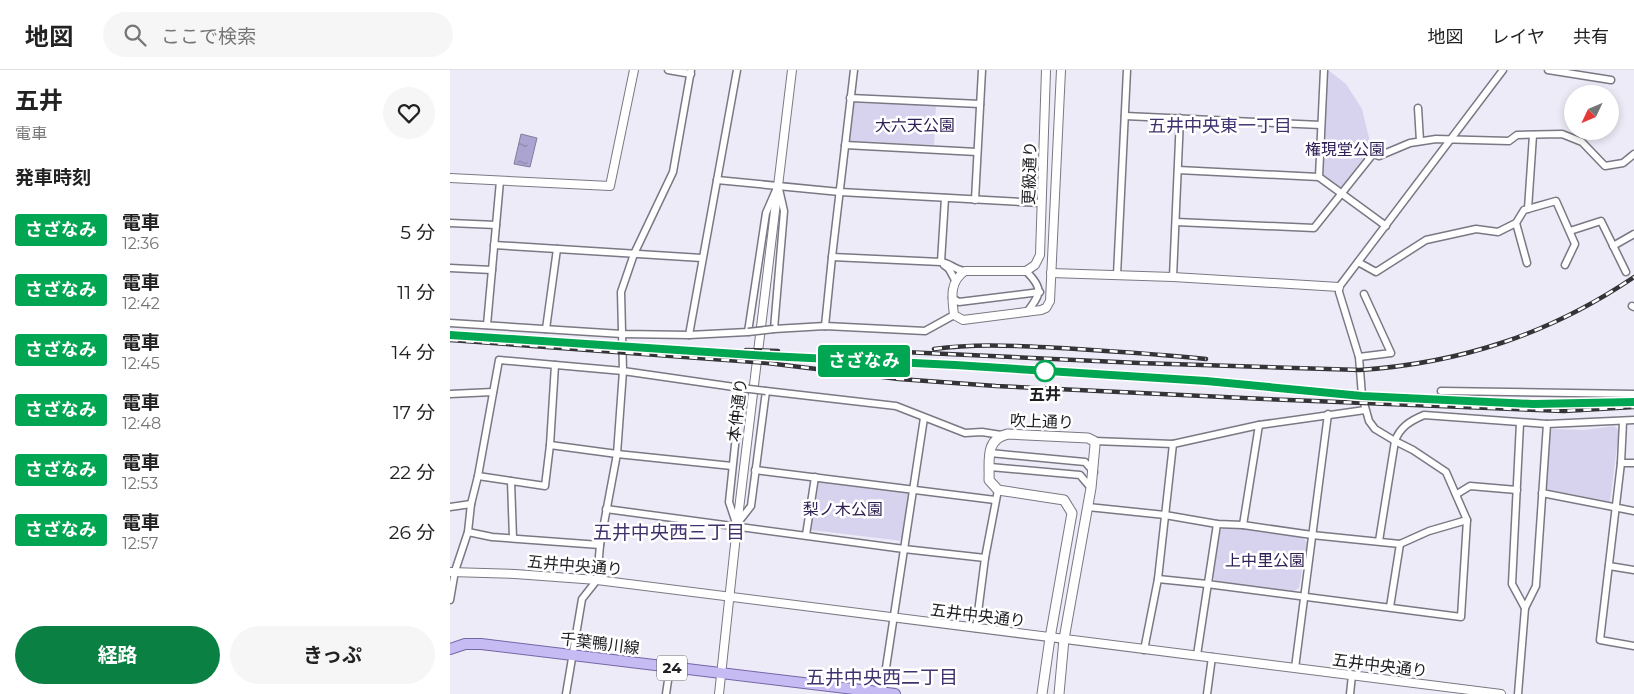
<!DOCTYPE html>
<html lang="ja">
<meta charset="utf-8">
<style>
body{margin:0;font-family:Montserrat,"Noto Sans JP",sans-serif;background:#f6f6f6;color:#222;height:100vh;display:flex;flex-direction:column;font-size:19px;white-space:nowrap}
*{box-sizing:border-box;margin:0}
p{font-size:16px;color:#767676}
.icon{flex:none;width:28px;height:28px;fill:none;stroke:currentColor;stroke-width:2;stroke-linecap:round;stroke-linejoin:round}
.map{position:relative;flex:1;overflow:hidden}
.drawer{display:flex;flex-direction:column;background:#fff;width:450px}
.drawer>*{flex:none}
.badge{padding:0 10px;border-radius:4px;font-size:18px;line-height:32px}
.needle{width:32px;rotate:226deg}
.tools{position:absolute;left:1114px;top:15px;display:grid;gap:10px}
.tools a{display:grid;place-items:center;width:55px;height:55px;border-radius:50%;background:#fff;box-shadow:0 2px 8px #0003;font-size:25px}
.map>.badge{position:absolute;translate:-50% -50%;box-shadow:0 0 0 2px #fff}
h2{padding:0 15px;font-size:19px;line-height:45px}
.round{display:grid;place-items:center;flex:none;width:52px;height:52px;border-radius:26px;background:#f6f6f6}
.head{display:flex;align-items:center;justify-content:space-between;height:85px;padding:0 15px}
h1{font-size:24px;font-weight:700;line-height:38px}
.action{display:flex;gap:10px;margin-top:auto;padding:10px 15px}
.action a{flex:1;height:58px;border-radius:30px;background:#0b8043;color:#fff;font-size:20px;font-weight:700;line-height:58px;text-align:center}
.action a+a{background:#f6f6f6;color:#222}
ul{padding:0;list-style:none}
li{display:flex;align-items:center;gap:15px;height:60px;padding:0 15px}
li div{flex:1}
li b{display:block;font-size:19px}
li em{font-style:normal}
li .badge{min-width:55px;font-weight:700;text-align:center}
header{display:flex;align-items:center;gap:30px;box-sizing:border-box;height:70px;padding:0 25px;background:#fff;border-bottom:1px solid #e0e0e0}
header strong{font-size:24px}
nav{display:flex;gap:28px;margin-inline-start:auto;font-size:18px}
.search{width:350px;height:45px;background:#f6f6f6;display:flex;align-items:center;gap:12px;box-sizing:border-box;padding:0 18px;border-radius:28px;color:#767676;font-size:19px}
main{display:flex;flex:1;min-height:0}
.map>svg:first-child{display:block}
</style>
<header>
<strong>地図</strong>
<div class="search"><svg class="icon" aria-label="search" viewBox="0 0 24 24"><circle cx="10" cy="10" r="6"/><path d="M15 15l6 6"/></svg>ここで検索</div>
<nav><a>地図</a><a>レイヤ</a><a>共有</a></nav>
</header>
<main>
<section class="drawer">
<div class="head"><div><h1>五井</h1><p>電車</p></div><a class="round"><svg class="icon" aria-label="heart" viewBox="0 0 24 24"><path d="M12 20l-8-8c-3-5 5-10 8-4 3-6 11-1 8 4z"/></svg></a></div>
<h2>発車時刻</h2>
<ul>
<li><span class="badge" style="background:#00a651;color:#fff">さざなみ</span><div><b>電車</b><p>12:36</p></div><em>5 分</em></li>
<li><span class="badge" style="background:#00a651;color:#fff">さざなみ</span><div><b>電車</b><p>12:42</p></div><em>11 分</em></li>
<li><span class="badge" style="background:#00a651;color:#fff">さざなみ</span><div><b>電車</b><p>12:45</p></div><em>14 分</em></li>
<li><span class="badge" style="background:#00a651;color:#fff">さざなみ</span><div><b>電車</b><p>12:48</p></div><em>17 分</em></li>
<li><span class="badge" style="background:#00a651;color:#fff">さざなみ</span><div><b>電車</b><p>12:53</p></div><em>22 分</em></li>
<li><span class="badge" style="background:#00a651;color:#fff">さざなみ</span><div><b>電車</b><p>12:57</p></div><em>26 分</em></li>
</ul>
<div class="action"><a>経路</a><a>きっぷ</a></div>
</section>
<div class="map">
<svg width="1184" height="624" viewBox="0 0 1184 624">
<defs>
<pattern id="water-ripples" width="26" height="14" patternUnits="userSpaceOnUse" patternTransform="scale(1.25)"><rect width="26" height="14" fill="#aca4d0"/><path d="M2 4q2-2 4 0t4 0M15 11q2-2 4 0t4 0" fill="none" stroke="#8b85a8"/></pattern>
</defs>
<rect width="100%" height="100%" fill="#edebf7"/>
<g fill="#d7d3ef">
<polygon points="874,0 878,0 896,14 912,39 923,84 891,122 869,107"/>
<polygon points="404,33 486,35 484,75 400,71"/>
<polygon points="1164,356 1169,360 1160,432 1096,419 1099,361 1102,359 1134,360"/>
<polygon points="369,411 459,423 452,471 361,460"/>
<polygon points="774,457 852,467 857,472 849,518 844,521 766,512 763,507 770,461"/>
</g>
<polygon fill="url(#water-ripples)" stroke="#817c9c" points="71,64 87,68 80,97 64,94"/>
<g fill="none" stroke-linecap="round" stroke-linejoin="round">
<g stroke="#7a7883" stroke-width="9">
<g id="minor">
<polyline points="218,0 241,4"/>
<polyline points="1098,0 1161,10"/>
<polyline points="400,28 530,34"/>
<polyline points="968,38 970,71"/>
<polyline points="675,46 871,55"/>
<polyline points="395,75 527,82"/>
<polyline points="728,100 869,107 936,156"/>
<polyline points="869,107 874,0"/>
<polyline points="267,110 390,122 591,133"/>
<polyline points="329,119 334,141 324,259 375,256 475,261 504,245"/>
<polyline points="525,130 532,0"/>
<polyline points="1078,139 1083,65"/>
<polyline points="726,152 864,158 923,84 929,86 960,73 986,69 1059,71 1067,65 1112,64 1132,72 1155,96 1173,93 1184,84"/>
<polyline points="0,153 46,155"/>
<polyline points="1066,153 1077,193"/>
<polyline points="1120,161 1151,151 1176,202"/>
<polyline points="44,175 252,188"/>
<polyline points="1163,176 1184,164"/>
<path d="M382 187 491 192C500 193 505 200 515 201"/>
<polyline points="491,192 495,128"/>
<polyline points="908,192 926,202 976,170 1026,159 1048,162 1066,153 1074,140 1106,131 1125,174 1115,195"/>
<polyline points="494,195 499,199 505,210"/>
<polyline points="0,198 42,200"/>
<path d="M576 201C594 219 591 224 577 242"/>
<polyline points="667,205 677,0"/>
<polyline points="723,207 730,48"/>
<polyline points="502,228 509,232 590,222"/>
<polyline points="1182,236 1184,237"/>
<polyline points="0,253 172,264 239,265 298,262 316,143 326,120"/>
<polyline points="37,255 50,111"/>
<polyline points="375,256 382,187 404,0"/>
<polyline points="96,259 107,179"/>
<polyline points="239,265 287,0"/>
<polyline points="909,287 941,283 914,224"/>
<polyline points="991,321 1184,324"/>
<polyline points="0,324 43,322"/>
<polyline points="1173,352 1171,393 1150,570 1184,576"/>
<polyline points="1070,353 1062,514 1075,538"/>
<polyline points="644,371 723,374 809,355 915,340"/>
<polyline points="100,375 167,384 282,396"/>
<polyline points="540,383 635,392 644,402"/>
<polyline points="1171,393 1184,393"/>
<polyline points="540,397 630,405 641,418"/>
<polyline points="305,400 545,430"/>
<polyline points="28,406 95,416 100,375 105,295"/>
<polyline points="61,411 63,468"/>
<polyline points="1092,423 1184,441"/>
<polyline points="1007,424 1020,416 1067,420"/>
<polyline points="0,437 21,434"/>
<polyline points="638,437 715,445 767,454 793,455 862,465 950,474 979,461 1017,450"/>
<polyline points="156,439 454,479 535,488"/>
<polyline points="287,454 301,436 316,321 446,336 515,363 532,362 551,365"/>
<polyline points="793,455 809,355"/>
<polyline points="18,462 42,467 150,475"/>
<polyline points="356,465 365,407"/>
<path d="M929 471 945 371C950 357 960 351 974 345L1097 354 1184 350"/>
<polyline points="1159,496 1184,500"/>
<polyline points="708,509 757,514 1011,547 1017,450 996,402 963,380 945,371 925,359 919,351 912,326 909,287 889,222 889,217 1053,0"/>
<polyline points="0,530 5,501 18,462 21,434 28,406 49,290 173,301 291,318 279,432 287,456"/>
<polyline points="940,537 950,474"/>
<polyline points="526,558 535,488 548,420"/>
<polyline points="694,580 708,509 723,374"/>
<polyline points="747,585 767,454"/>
<polyline points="845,598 878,344"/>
<polyline points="116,624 132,529 147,510 150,475 167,384 173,301 171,222 184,184 223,102 241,0"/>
<polyline points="216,624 220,597"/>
<polyline points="432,624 474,348"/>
<polyline points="757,624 762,587"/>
<polyline points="900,624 902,605"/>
<polyline points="1068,624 1075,538 1086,516 1097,354"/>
</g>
</g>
<g stroke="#7a7883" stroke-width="10">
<g id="tertiary">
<path d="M596 0 590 185 585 195 576 201H515C499 212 502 228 504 245L513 250 591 240 596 238 600 231 611 0"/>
<polyline points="0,108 160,116 184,0"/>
<polyline points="601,203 723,207 889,217"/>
<polyline points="0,502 65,504 147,510 1051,624"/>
<polyline points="269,624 287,456 342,0"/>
</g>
</g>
<g stroke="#7a7883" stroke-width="11">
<path id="secondary" d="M592 624 600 568 622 443 614 430 548 420 539 410C540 392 534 369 558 364L638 368 644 371 645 375 641 418 614 569 609 624"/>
</g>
<g stroke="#7466a5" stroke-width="12">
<polyline id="primary" points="0,579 15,574 31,574 445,624"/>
</g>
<use href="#minor" stroke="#fff" stroke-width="6"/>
<use href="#tertiary" stroke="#fff" stroke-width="8"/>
<use href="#secondary" stroke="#fff" stroke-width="9"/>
<use href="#primary" stroke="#c7bbf4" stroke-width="10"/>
<g stroke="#343338" stroke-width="4.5">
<g id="rail">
<polyline points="0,270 317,293 449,309 546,316 815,329 1114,341 1184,337"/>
<path d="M484 279C527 273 568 276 611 278 659 281 708 284 756 289"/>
<polyline points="296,280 328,281"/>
<path d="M386 282H454L689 293 910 300C1011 293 1100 264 1184 207"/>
<polyline points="319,287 505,295 756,311 910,326"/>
</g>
</g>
<use href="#rail" stroke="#fff" stroke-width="2.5" stroke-dasharray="8" stroke-linecap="butt"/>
<g stroke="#7a7883" stroke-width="9" stroke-linecap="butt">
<g id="minor-bridge">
<polyline points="298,262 324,259"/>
<polyline points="291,318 316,321"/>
</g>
</g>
<use href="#minor-bridge" stroke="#fff" stroke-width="6"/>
</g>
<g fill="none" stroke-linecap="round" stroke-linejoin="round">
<g stroke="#fff" stroke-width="11">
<polyline id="line" points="0,265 318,286 505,295 756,311 912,326 1083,334 1184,332"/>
</g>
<use href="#line" stroke="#00a651" stroke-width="8"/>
</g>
<circle fill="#fff" stroke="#00a651" stroke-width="2.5" cx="595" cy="301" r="10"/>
<g text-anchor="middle" stroke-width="5" stroke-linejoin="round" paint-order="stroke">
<rect fill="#fff" stroke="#626164" stroke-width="1" x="207" y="585.5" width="30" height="25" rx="4"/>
<g font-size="15" font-weight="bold" fill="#1e1d21">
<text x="222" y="603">24</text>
</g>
<g font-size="16" fill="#2f2056" stroke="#fff">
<text x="465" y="61">大六天公園</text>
<text x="895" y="85">権現堂公園</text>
<text x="393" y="445">梨ノ木公園</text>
<text x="815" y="496">上中里公園</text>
</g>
<g font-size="16" fill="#1e1d21" stroke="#fff">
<text transform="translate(579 103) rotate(-88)" y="6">更級通り</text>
<text transform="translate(287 340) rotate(-83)" y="6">本仲通り</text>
<text transform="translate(592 351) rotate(2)" y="6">吹上通り</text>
<text transform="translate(125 495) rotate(5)" y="6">五井中央通り</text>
<text transform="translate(528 545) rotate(7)" y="6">五井中央通り</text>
<text transform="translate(150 573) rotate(7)" y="6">千葉鴨川線</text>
<text transform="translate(930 595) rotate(7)" y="6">五井中央通り</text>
</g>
<g font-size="16" font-weight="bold" fill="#1e1d21" stroke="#fff">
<text x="595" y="330">五井</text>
</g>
<g font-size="18" fill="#42336f" stroke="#fff">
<text x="770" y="62">五井中央東一丁目</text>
</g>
<g font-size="19" fill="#42336f" stroke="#fff">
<text x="219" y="469">五井中央西三丁目</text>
<text x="432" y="614">五井中央西二丁目</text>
</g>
</g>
</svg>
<div class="tools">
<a><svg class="needle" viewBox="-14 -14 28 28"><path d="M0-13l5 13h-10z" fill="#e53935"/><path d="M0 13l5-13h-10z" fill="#767676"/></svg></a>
</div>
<b class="badge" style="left:414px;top:291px;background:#00a651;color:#fff">さざなみ</b>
</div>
</main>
